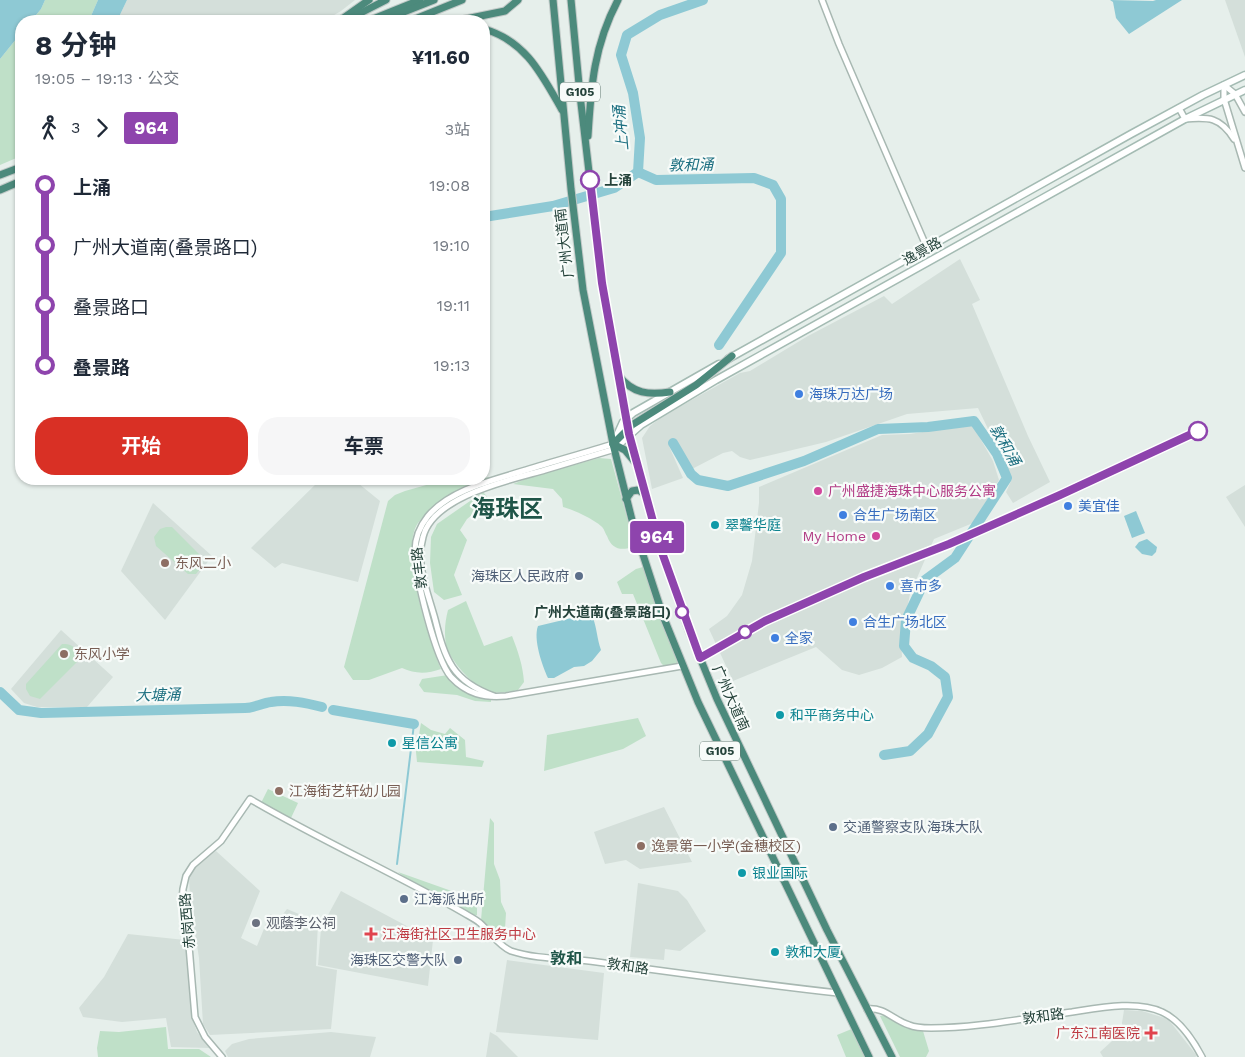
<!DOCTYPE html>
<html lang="zh">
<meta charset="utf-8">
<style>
body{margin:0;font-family:"Work Sans","Noto Sans SC",sans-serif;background:#f6f6f7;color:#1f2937;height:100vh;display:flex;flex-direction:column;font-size:19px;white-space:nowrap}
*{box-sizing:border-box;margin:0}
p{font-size:16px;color:#747a83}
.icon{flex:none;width:28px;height:28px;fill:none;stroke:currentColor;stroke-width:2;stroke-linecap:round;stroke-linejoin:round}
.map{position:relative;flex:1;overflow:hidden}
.sheet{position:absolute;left:15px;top:15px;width:475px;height:470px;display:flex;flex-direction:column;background:#fff;border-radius:20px;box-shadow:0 1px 4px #0004}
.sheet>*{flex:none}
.badge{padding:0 10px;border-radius:4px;font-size:18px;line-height:32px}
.map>.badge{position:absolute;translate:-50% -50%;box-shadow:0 0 0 2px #fff}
.legs{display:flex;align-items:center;gap:8px;height:55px;padding:0 20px;font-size:16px}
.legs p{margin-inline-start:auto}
.head{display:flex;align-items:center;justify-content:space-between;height:85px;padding:0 20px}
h1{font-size:28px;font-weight:700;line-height:38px}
.primary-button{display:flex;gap:10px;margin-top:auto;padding:10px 20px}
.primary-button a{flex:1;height:58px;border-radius:20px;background:#d93025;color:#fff;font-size:20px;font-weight:700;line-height:58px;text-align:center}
.primary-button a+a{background:#f6f6f7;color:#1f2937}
ul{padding:0 20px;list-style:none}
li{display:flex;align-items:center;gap:18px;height:60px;font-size:19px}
li i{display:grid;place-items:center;width:8px;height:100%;margin:0 6px;background:currentColor}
li i::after{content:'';width:12px;height:12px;margin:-6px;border:4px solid;border-radius:50%;background:#fff}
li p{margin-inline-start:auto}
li:first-child i{background:linear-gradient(#0000 50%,currentColor 0)}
li:last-child i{background:linear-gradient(currentColor 50%,#0000 0)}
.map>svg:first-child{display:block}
</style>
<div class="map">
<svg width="1245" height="1057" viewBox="0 0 1245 1057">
<rect width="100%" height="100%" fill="#e6efeb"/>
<g fill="#d4dfda">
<polygon points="127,0 355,0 341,11 324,21 117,21"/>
<polygon points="1225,0 1245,0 1245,57"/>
<polygon points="960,259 980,300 972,304 1028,436 1050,482 1013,503 1006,492 1012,479 978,408 907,414 826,442 750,460 740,457 732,451 723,453 692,469 677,441 669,446 683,478 652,489 642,438 650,426 663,416 740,373 750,371 808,336 884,296 892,304"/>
<polygon points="972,424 993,461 999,480 973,523 934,539 910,594 901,638 902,657 882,668 859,675 842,670 816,647 733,681 709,629 727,616 742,595 752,561 759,503 759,487 882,435 910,434"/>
<polygon points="321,479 353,479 380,501 358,582 282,563 275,568 251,548"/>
<polygon points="1245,485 1245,527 1226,497"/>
<polygon points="153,503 212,556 165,620 121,571"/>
<polygon points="61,630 113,677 87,707 37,707 24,703 11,689"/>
<polygon points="664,807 692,862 640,869 626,860 605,864 594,832"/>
<polygon points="216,851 260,891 241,938 257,946 270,914 280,918 287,909 318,922 316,966 337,970 331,1029 210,1035 203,1024 199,958 190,900 189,874 201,860"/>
<polygon points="638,883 678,891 687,900 706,931 680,951 665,949 664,960 630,957"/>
<polygon points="341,891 433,940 428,986 318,965 321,928"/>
<polygon points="128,934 185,940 192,1018 197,1032 210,1048 171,1047 166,1018 122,1022 83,1017 79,1008 104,977"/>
<polygon points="507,960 604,973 598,1040 496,1032"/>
<polygon points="1124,1010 1142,1011 1168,1019 1197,1056 1195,1057 1103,1057 1100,1052 1123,1031 1122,1023"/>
<polygon points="331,1032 376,1037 370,1057 228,1057 225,1051 232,1044 249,1039"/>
<polygon points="490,1032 497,1036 518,1057 486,1057"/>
</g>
<g fill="#bfe0c8">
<polygon points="45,0 98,0 91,16 85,21 31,21 41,9"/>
<polygon points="21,33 21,156 0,165 0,59"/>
<path d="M599 458 611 459 635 547C621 550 613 551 607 536 605 533 604 528 601 526 595 520 572 509 563 507L562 499 553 489 513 484 531 477Z"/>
<path d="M501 476C474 488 435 499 418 523 399 550 429 640 441 669 427 674 415 674 402 668L369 680H353L344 667 388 501 395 495 405 491 437 482Z"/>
<polygon points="483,492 490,500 467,519 460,530 467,540 454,575 462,595 444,600 434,592 430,563 431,537 437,524"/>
<path d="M166 527H172L202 557C205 564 201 568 196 574H188L156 546 154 537 160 529Z"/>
<polygon points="643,567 679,664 664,666 661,663 633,594 622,594 617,582 636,569"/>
<path d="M466 601 484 646 512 636C518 651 523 666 524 682L518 690C508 692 497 694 487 691 473 686 449 659 446 645 444 633 445 621 448 610Z"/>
<path d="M62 644C73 643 81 651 77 662L40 699 30 696 26 689V684Z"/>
<path d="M448 675C463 689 470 696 491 699V702L475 701 457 695 424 692 419 685 422 679Z"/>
<polygon points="638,718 646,736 623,749 544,771 547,735"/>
<polygon points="421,723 431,730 445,734 450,728 465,740 466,757 484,761 482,767 417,762 416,752"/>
<polygon points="268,789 298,803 291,818 261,803"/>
<polygon points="490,818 494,823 494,864 500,880 501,902 506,913 505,929 499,935 481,920"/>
<polygon points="398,872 477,900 477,915 474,916 408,880"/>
<polygon points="886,1015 923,1031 929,1051 926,1057 900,1057 880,1016"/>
<polygon points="166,1027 168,1049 199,1049 211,1057 98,1057 97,1048 100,1031 119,1032"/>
<polygon points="854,1028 866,1057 846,1057 837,1035"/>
</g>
<g fill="#8ec9d4">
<polygon points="0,0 45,0 41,9 31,21 21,21 21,33 0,59"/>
<polygon points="98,0 127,0 117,21 85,21 91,16"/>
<polygon points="1110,0 1153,1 1156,0 1182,0 1129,34 1116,18 1113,2"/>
<polygon points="1136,511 1145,533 1132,538 1124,516"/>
<polygon points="1147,539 1157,547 1156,552 1152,556 1142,554 1135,547 1139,542"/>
<path d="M584 615 593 618C597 629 597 639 601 650L592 661 584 666 574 667 554 678H548C542 665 533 639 538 626Z"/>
</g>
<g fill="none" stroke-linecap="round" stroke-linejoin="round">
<polyline stroke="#8ec9d4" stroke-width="2" points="397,864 414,724"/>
<g stroke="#8ec9d4" stroke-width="10">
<polyline points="638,172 656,180 754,178 773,185 781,199 781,253 719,345"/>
<polyline points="484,217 553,206 614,188 638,172 640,138 633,93 621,55 627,35 660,15 703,0"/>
<polyline points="673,443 691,474 698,480 728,486 804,461 878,429 928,427 974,421 997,454 1007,478 955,558 925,580 906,620 904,646 913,658 931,666 945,677 948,697 928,734 910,751 884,755"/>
<path d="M0 692 19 710 41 713 245 708C254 708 262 703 271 702 288 699 306 703 322 707"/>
<polyline points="333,710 414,724"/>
</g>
<g stroke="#a8b8b2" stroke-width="8">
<g id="tertiary">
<polyline points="822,0 839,44 927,248"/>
<polyline points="1224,85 1224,99 1245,168"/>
<polyline points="1224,85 1235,94 1245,112"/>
<path d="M1179 108 1185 119C1209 117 1220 117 1234 139"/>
<path d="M613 444C584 453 555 461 526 470 494 480 451 489 428 516 420 526 415 538 415 551 415 576 435 658 451 677 467 694 484 698 506 696L682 666"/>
<path d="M494 696C452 681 445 659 435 619 428 593 415 564 423 537 433 496 510 480 545 470 568 463 591 456 615 449"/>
<path d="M867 1009C885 1007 893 1020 909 1025 916 1028 924 1028 931 1028 978 1028 1025 1018 1072 1012 1098 1008 1137 1000 1162 1012 1180 1020 1193 1040 1202 1057"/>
<path d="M222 1057 205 1037 195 1017 189 946 182 901 183 889 186 876 193 865 221 841 250 799C320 840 394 873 464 913 469 916 475 919 480 923 490 932 499 946 511 951 538 960 569 958 597 962 677 973 757 984 838 993"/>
</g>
</g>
<g stroke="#a4bbb3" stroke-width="9">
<g id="secondary">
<polyline points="728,359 1131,134 1203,95 1245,75"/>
<polyline points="614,442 623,422 633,413 719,364"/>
<polyline points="615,448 641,425 716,380 1185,119 1245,90"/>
</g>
</g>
<g stroke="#c2cac8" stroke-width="9">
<g id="trunk">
<polyline points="553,0 571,189 583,290 613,444 633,524 663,616 698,702 869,1057"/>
<polyline points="571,0 580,95 602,283 629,435 660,547 689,631 717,699 827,930 892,1057"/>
<polyline points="339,21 369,0"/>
<polyline points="345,21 386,0"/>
<polyline points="368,21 420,0"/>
<polyline points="381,21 434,0"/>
<polyline points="410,21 462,0"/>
<polyline points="456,21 505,11 518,0"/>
<path d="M484 29C526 41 542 75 562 110"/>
<path d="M588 136C591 86 594 45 618 0"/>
<polyline points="0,175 21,167"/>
<polyline points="0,190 21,181"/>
<path d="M619 376C633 394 649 395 670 392"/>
<polyline points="613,444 632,425 696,385 732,356"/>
<polyline points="613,444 625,450 634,461"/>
<polyline points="626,499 632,491 638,490 645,494"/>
</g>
</g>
<use href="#tertiary" stroke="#fff" stroke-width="5"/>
<use href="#secondary" stroke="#fff" stroke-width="6"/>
<use href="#trunk" stroke="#4c8a7c" stroke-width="7"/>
</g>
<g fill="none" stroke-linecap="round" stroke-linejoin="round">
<g stroke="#fff" stroke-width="11">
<polyline id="line-1" points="590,180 602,283 629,434 660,547 700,658 765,621 864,577 949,544 1060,495 1198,431"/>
</g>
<use href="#line-1" stroke="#8e44ad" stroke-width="8"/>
</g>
<g fill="#fff" stroke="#8e44ad" stroke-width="2.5">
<circle cx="590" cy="180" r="9"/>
<circle cx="1198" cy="431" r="9"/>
<circle cx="682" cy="612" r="6"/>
<circle cx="745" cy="632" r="6"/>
</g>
<g fill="#3f7fe0" stroke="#f7fbf9" stroke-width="2">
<circle cx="799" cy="394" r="5"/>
<circle cx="1068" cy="506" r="5"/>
<circle cx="843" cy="515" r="5"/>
<circle cx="890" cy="586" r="5"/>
<circle cx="853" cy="622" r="5"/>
<circle cx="775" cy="638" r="5"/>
</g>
<g fill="#d1479c" stroke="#f7fbf9" stroke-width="2">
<circle cx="818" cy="491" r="5"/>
<circle cx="876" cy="536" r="5"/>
</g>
<g fill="#0f9aa8" stroke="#f7fbf9" stroke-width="2">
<circle cx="715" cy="525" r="5"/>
<circle cx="780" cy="715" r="5"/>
<circle cx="392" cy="743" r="5"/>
<circle cx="742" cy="873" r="5"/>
<circle cx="775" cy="952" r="5"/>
</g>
<g fill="#8d6e63" stroke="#f7fbf9" stroke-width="2">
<circle cx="165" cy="563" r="5"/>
<circle cx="64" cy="654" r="5"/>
<circle cx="279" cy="791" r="5"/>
<circle cx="641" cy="846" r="5"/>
</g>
<g fill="#5c6f8a" stroke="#f7fbf9" stroke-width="2">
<circle cx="579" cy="576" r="5"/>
<circle cx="833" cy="827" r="5"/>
<circle cx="404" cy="899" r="5"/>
<circle cx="458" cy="960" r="5"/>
</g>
<circle fill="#6b7280" stroke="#f7fbf9" stroke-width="2" cx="256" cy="923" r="5"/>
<g fill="#e0444e" stroke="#f7fbf9" stroke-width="2">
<path d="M368.5 926.5h5v5h5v5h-5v5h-5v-5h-5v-5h5z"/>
<path d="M1148.5 1025.5h5v5h5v5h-5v5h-5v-5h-5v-5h5z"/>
</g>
<g text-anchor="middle" stroke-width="4.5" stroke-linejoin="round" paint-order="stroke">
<g fill="#f7fbf9" stroke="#637a73" stroke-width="1">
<rect x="560" y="82.5" width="40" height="19" rx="4"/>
<rect x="700" y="741.5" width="40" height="19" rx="4"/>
</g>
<g font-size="12" font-weight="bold" fill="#24423a">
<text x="580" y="96">G105</text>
<text x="720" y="755">G105</text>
</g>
<g font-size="14" font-weight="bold" fill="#24423a" stroke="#f7fbf9" text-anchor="start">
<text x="604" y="185">上涌</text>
<text x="671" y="617" text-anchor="end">广州大道南(叠景路口)</text>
</g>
<g font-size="14" fill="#24423a" stroke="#f7fbf9">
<text transform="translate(564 243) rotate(-97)" y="5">广州大道南</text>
<text transform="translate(922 251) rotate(-29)" y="5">逸景路</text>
<text transform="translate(419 568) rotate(-97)" y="5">敦丰路</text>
<text transform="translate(731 698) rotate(66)" y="5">广州大道南</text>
<text transform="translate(187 921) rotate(-95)" y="5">赤岗西路</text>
<text transform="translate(628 966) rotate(8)" y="5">敦和路</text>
<text transform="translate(1043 1016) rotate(-8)" y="5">敦和路</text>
</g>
<g font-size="14" fill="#366cbe" stroke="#f7fbf9" text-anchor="start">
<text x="809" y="399">海珠万达广场</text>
<text x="1078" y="511">美宜佳</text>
<text x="853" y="520">合生广场南区</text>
<text x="900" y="591">喜市多</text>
<text x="863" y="627">合生广场北区</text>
<text x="785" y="643">全家</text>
</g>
<g font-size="14" fill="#b23c85" stroke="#f7fbf9" text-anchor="start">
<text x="828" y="496">广州盛捷海珠中心服务公寓</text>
<text x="866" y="541" text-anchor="end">My Home</text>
</g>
<g font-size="14" fill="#0d838f" stroke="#f7fbf9" text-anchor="start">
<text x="725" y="530">翠馨华庭</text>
<text x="790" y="720">和平商务中心</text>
<text x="402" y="748">星信公寓</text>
<text x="752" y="878">银业国际</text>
<text x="785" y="957">敦和大厦</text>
</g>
<g font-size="14" fill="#785e54" stroke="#f7fbf9" text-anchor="start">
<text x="175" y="568">东风二小</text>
<text x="74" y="659">东风小学</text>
<text x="289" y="796">江海街艺轩幼儿园</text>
<text x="651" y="851">逸景第一小学(金穗校区)</text>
</g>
<g font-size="14" fill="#4e5e75" stroke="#f7fbf9" text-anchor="end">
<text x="569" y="581">海珠区人民政府</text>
<text x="843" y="832" text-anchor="start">交通警察支队海珠大队</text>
<text x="414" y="904" text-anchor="start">江海派出所</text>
<text x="448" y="965">海珠区交警大队</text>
</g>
<g font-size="14" fill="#5b616d" stroke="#f7fbf9" text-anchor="start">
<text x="266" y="928">观蔭李公祠</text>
</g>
<g font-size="14" fill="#be3a42" stroke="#f7fbf9" text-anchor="start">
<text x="382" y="939">江海街社区卫生服务中心</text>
<text x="1140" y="1038" text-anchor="end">广东江南医院</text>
</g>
<g font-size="15" font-style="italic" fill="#1c6f80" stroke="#f7fbf9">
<text transform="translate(621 128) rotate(-95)" y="5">上冲涌</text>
<text transform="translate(691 165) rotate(-1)" y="5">敦和涌</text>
<text transform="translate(1005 445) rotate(60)" y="5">敦和涌</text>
<text transform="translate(158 695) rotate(-1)" y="5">大塘涌</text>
</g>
<g font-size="16" font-weight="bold" fill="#1f5548" stroke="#f7fbf9">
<text x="566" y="964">敦和</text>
</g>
<g font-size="24" font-weight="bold" fill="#1f5548" stroke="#f7fbf9">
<text x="507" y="517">海珠区</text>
</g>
</g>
</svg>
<b class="badge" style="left:657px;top:537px;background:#8e44ad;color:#fff">964</b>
<section class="sheet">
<div class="head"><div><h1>8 分钟</h1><p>19:05 – 19:13 · 公交</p></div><b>¥11.60</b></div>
<div class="legs"><svg class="icon" aria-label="walk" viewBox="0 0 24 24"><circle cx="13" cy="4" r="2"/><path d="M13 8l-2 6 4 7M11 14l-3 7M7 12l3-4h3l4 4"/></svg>3<svg class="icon" aria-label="forward" viewBox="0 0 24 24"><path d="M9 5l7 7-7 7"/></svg><b class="badge" style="background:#8e44ad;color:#fff">964</b><p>3站</p></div>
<ul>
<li><i style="color:#8e44ad"></i><b>上涌</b><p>19:08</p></li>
<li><i style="color:#8e44ad"></i><span>广州大道南(叠景路口)</span><p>19:10</p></li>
<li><i style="color:#8e44ad"></i><span>叠景路口</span><p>19:11</p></li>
<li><i style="color:#8e44ad"></i><b>叠景路</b><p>19:13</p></li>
</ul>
<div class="primary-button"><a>开始</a><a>车票</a></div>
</section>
</div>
